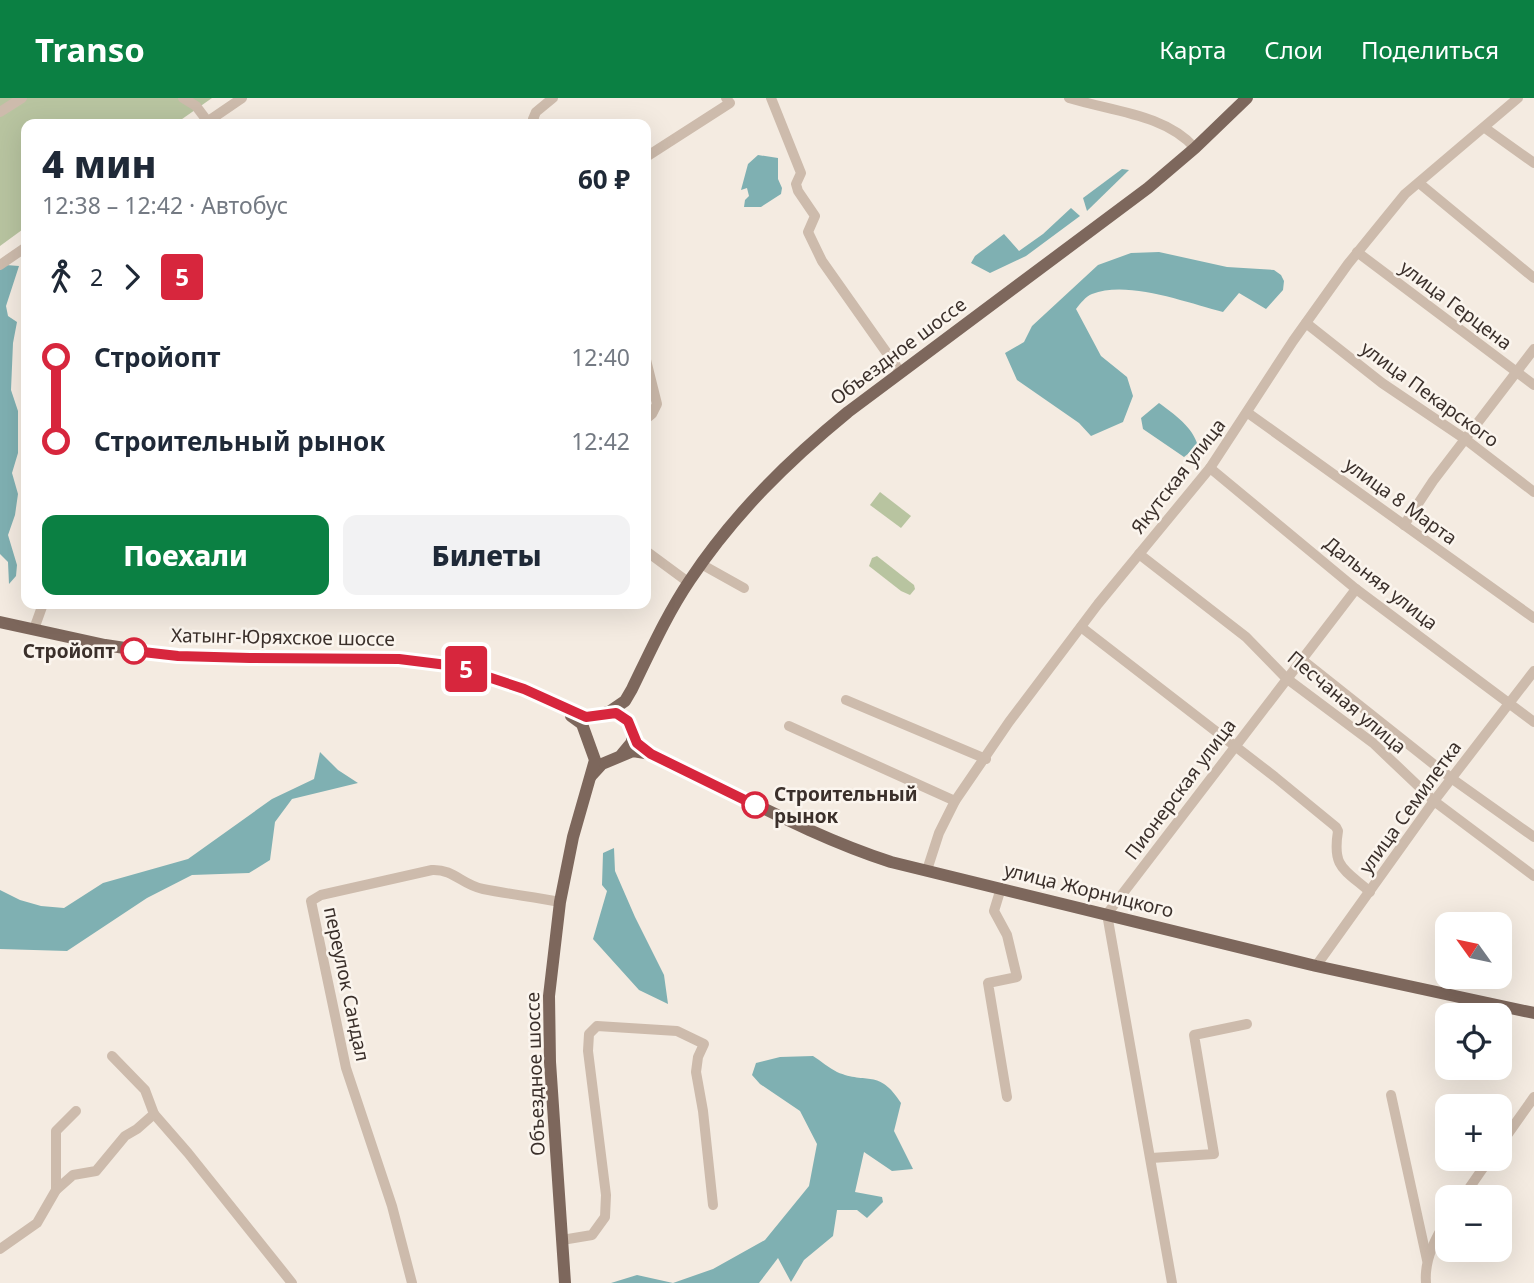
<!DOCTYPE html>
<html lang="ru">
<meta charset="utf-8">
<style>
body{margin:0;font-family:"Noto Sans",sans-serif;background:#f2f2f3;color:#1f2937;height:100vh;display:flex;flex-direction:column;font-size:26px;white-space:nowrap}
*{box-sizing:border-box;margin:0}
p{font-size:23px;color:#747a83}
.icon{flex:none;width:38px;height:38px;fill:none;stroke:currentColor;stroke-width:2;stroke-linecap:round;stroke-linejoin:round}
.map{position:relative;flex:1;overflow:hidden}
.side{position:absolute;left:21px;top:21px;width:630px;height:490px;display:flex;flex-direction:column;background:#fff;border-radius:14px;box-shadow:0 7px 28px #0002}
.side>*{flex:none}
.badge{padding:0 14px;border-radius:5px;font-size:24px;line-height:46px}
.needle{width:46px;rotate:303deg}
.tools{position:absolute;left:1435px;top:814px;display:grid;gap:14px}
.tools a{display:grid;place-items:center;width:77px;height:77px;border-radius:14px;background:#fff;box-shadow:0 7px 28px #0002;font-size:35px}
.map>.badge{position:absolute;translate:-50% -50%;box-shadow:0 0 0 4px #fff}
.legs{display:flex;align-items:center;gap:10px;height:77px;padding:0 21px;font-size:23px}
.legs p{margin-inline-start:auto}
.headline{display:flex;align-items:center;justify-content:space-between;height:119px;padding:0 21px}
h1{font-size:38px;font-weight:800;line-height:52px}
.button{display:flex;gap:14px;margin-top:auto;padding:14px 21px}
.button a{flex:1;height:80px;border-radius:14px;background:#0b8043;color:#fff;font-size:28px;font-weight:800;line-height:80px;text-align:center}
.button a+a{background:#f2f2f3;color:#1f2937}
ul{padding:0 21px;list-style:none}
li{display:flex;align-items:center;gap:24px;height:84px;font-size:26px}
li i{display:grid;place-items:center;width:10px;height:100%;margin:0 9px;background:currentColor}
li i::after{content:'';width:18px;height:18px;margin:-9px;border:5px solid;border-radius:50%;background:#fff}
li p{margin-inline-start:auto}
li:first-child i{background:linear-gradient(#0000 50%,currentColor 0)}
li:last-child i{background:linear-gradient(currentColor 50%,#0000 0)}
header{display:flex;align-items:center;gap:42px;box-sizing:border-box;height:98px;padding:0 35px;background:#0b8043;color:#fff}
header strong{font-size:33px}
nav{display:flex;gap:38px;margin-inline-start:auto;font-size:24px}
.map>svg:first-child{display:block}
</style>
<header>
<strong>Transo</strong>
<nav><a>Карта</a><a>Слои</a><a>Поделиться</a></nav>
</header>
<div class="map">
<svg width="1534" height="1185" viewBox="0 0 1534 1185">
<rect width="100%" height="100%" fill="#f4ebe1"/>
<g fill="#b8c4a0">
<polygon points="0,0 212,0 175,26 26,26 26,129 0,148"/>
<polygon points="880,394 911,418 901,430 870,407"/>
<polygon points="877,458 914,487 915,491 910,497 901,493 869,468 872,460"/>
</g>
<g fill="#7fb0b2">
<polygon points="758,57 778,60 778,81 782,90 781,96 761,109 744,109 745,102 749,98 747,90 741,92 748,66"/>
<polygon points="1122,71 1129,72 1087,113 1083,100"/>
<polygon points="1071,110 1080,118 1026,158 990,175 971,165 975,158 1004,136 1019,153 1043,136"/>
<path d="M1159 154 1227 169 1274 172 1281 177 1284 183 1283 192 1266 211 1239 195 1223 214C1187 205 1128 182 1092 196 1086 198 1080 206 1076 211L1101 258 1127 279 1133 298 1123 324 1091 338 1079 325 1017 282 1005 255 1024 244 1032 228 1098 167 1131 155Z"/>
<polygon points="6,167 19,168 6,208 8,218 17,224 13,245 11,292 18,313 18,355 12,375 18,396 15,417 8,437 17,467 16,478 9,486 8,464 0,456 0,172"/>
<path d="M1159 305C1174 316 1193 329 1198 348L1184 359 1143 331 1141 320Z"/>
<polygon points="320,654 338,672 358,685 292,701 275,724 270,762 249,775 192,777 147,800 67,853 0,851 0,792 20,802 41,808 64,810 103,785 188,761 272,701 314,681"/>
<polygon points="614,750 615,773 635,819 664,877 668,906 639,892 593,841 607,793 602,787 603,755"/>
<path d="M813 958C821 963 829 970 837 974 867 987 879 970 901 1005L894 1033 913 1071 892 1073 864 1054 855 1094 882 1099 883 1104 867 1120 857 1112H837L833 1138 804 1162 791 1184 778 1160 759 1185H611L637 1177 673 1185 713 1171 765 1142 809 1088 817 1046 800 1013 760 986 752 977 756 965 780 959Z"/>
</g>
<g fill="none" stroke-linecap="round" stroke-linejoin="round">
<g stroke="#cdbbac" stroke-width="10">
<polyline points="183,0 196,8 208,24"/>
<polyline points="771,0 801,75 796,86 798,93 815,118 808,134 822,163 901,275"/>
<path d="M1069 0C1111 13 1165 16 1195 50"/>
<polyline points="0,14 22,0"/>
<polyline points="204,26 242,0"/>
<polyline points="537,26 533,21 536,14 553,0"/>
<polyline points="1485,30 1534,65"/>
<polyline points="646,59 730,5 726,0"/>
<polyline points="1419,85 1534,180"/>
<polyline points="1357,154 1534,287"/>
<polyline points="0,167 26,149"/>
<polyline points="1306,225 1382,285 1465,341 1534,394"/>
<polyline points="646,262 657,306 652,316 646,321"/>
<polyline points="1248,315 1534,520"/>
<polyline points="1210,370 1356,491 1534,624"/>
<polyline points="1404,427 1433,383 1534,251"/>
<polyline points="646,453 688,484"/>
<polyline points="1139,456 1246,539 1286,580 1373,645 1434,703 1534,778"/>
<polyline points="701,466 744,490"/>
<path d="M1081 529 1275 679 1336 729 1338 733C1332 770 1344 771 1370 794"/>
<polyline points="34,531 43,506"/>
<polyline points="1301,561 1451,680 1534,739"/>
<polyline points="846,602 986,661"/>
<polyline points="789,628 955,703"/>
<polyline points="927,772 939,735 955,703 1009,624 1098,506 1210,370 1293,243 1348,166 1405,96 1518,0"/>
<polyline points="1001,790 994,813 1007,837 1017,879 988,885 1007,999"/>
<polyline points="1316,868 1434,703 1534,573"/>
<polyline points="1391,997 1427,1162"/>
<polyline points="154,1016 188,1055 292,1185"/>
<polyline points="1500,1047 1534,999"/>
<polyline points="1151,1060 1214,1056 1194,937 1247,926"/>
<polyline points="56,1092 56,1033 76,1013"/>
<polyline points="1463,1099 1490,1060"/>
<polyline points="562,1142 592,1137 605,1119 606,1097 588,953 589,936 597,928 677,933 704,946 698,959 696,974 703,1013 713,1107"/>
<polyline points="0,1151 37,1125 56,1092 73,1077 96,1073 125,1038 137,1031 154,1016 145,992 112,958"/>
<path d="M412 1185 392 1108 346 970 311 803 321 797 432 772C454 771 462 787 483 791 508 796 534 799 560 804"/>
<polyline points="1172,1185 1107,816 1356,491"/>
<path d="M1426 1185C1424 1162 1435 1140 1447 1122"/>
</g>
<g stroke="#7d675c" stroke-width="12">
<polyline points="0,524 105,547 178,558 426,563 477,574 524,591 586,619 598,617"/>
<polyline points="607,614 623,618 632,629 632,644 622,656"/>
<path d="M609 614 625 603 632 591C650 554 667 516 690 482 734 416 788 363 848 314L1148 90 1195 50 1247 0"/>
<path d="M591 678 602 666 633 653 651 656C731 692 807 737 891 764L1316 868 1534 915"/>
<polyline points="565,1185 550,964 549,898 560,804 573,739 595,662 582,626 571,618"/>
</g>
</g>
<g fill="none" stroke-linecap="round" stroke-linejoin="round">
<g stroke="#fff" stroke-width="16">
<polyline id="line-1" points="134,553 178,558 250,560 399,561 455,568 524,591 586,619 616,615 628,623 637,645 651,656 755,707"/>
</g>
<use href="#line-1" stroke="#d7263d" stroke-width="10"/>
</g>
<g fill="#fff" stroke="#d7263d" stroke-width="3.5">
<circle cx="134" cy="553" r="12"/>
<circle cx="755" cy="707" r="12"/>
</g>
<g text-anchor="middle" stroke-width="5" stroke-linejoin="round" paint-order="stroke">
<g font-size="19" fill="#3b302b" stroke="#fbf5ee">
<text transform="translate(1456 207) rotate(37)" y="7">улица Герцена</text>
<text transform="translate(898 253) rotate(-37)" y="7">Объездное шоссе</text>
<text transform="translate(1430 296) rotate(36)" y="7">улица Пекарского</text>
<text transform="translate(1178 378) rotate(-52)" y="7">Якутская улица</text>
<text transform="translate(1401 403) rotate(36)" y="7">улица 8 Марта</text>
<text transform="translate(1381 485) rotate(38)" y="7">Дальняя улица</text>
<text transform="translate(283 539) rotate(1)" y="7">Хатынг-Юряхское шоссе</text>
<text transform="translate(1347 604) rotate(40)" y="7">Песчаная улица</text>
<text transform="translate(1180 691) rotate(-53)" y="7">Пионерская улица</text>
<text transform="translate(1410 709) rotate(-54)" y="7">улица Семилетка</text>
<text transform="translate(1089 792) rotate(14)" y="7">улица Жорницкого</text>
<text transform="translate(347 886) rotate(78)" y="7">переулок Сандал</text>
<text transform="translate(535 976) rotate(-92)" y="7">Объездное шоссе</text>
</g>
<g font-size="19" font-weight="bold" fill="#3b302b" stroke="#fbf5ee" text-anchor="end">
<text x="115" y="560">Стройопт</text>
<text x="774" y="703" text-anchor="start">Строительный<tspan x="774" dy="22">рынок</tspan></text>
</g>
</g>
</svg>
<div class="tools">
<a><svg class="needle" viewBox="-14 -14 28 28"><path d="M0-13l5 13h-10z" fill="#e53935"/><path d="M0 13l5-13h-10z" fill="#747a83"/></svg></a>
<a><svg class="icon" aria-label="locate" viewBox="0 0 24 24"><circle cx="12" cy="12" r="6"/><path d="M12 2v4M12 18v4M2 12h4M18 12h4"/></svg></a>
<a>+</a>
<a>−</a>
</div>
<b class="badge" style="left:466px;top:571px;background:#d7263d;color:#fff">5</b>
<section class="side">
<div class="headline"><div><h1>4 мин</h1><p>12:38 – 12:42 · Автобус</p></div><b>60 ₽</b></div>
<div class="legs"><svg class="icon" aria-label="walk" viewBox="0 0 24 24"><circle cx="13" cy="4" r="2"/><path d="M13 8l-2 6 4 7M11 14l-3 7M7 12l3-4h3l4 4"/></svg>2<svg class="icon" aria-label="forward" viewBox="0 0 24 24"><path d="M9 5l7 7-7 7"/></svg><b class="badge" style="background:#d7263d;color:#fff">5</b></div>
<ul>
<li><i style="color:#d7263d"></i><b>Стройопт</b><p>12:40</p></li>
<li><i style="color:#d7263d"></i><b>Строительный рынок</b><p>12:42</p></li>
</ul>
<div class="button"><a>Поехали</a><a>Билеты</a></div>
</section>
</div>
